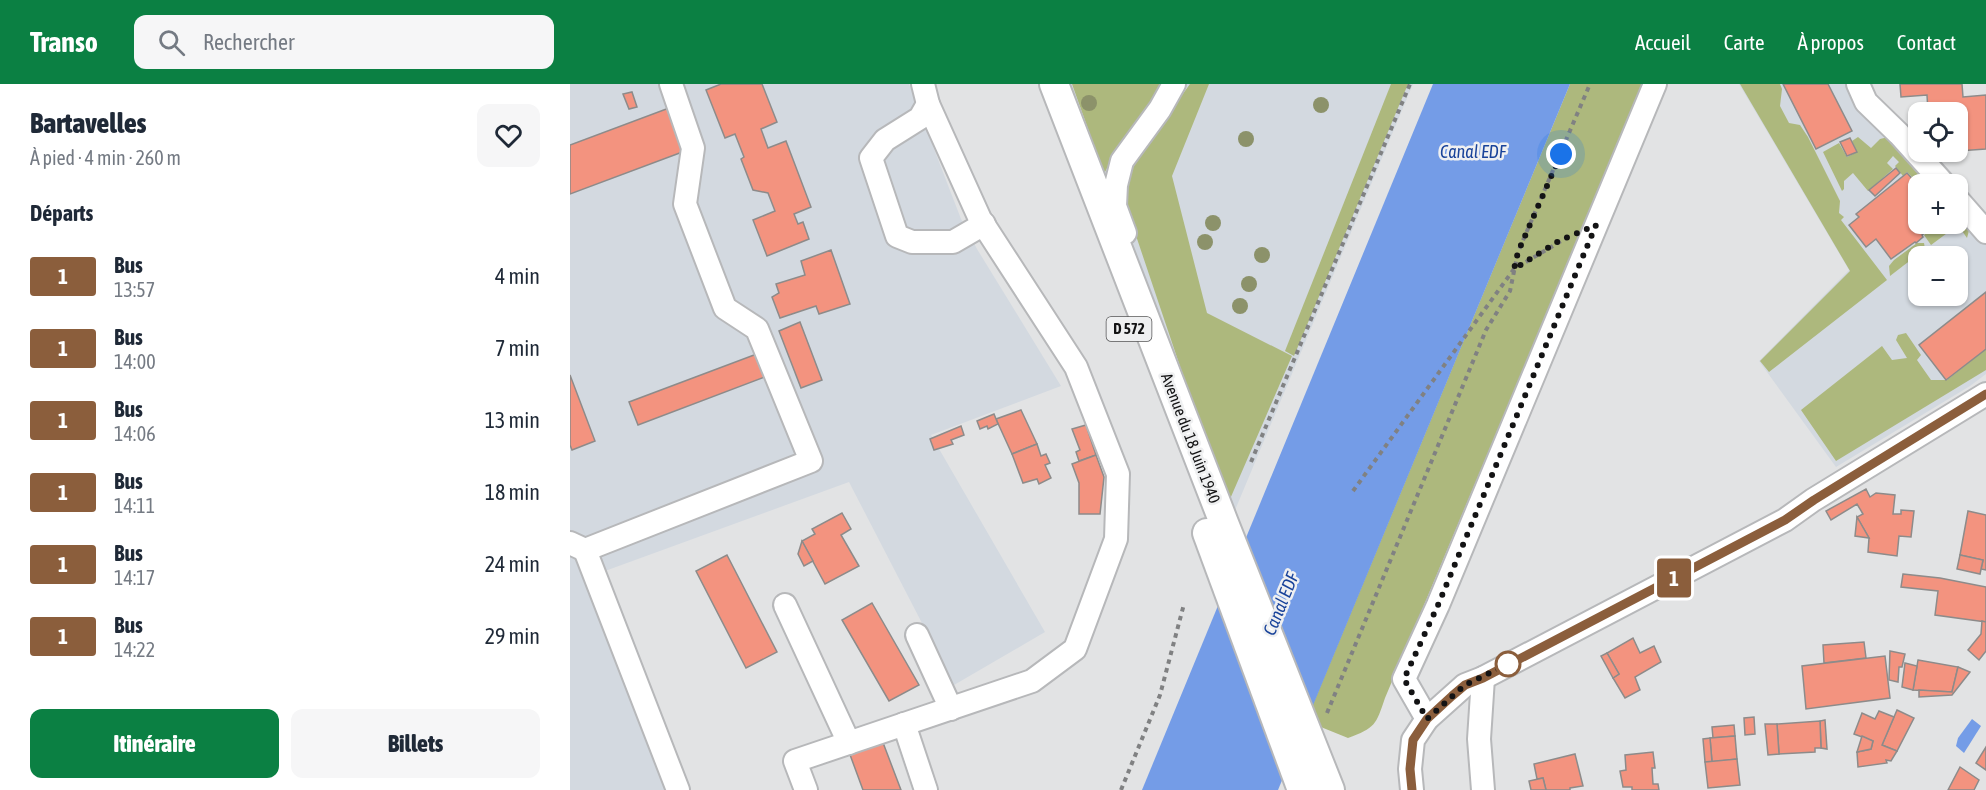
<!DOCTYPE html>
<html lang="fr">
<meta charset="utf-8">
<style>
body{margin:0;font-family:"Asap Condensed",sans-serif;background:#f6f6f7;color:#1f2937;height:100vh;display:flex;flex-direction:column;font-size:22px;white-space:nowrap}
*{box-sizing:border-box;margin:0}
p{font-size:20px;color:#747a83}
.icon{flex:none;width:33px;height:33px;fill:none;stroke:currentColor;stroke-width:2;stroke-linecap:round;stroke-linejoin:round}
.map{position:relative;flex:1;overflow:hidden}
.details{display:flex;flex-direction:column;background:#fff;width:570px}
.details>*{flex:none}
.badge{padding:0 12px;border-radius:4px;font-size:21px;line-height:39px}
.fabs{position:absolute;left:1338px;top:18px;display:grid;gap:12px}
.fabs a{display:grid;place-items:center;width:60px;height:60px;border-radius:12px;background:#fff;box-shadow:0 2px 4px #0004;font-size:30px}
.you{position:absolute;width:30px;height:30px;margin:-15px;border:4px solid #fff;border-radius:50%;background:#1a73e8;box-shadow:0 0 0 9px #1a73e833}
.map>.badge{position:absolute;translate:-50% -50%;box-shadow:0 0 0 3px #fff}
h2{padding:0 30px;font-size:22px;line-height:54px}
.round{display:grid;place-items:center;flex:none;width:63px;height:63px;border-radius:12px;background:#f6f6f7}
.summary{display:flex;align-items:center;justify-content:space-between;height:102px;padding:0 30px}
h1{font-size:28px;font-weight:800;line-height:45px}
.button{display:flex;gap:12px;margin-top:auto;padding:12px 30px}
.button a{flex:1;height:69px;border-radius:12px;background:#0b8043;color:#fff;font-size:24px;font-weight:800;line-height:69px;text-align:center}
.button a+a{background:#f6f6f7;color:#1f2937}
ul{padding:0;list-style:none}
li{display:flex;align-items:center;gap:18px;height:72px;padding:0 30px}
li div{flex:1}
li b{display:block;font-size:22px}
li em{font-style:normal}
li .badge{min-width:66px;font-weight:700;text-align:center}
header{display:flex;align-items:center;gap:36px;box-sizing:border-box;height:84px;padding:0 30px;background:#0b8043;color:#fff}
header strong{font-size:28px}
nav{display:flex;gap:33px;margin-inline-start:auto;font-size:21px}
.search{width:420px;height:54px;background:#f6f6f7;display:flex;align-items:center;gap:15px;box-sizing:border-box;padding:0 21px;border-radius:12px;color:#747a83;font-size:22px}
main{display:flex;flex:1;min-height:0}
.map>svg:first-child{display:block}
</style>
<header>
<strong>Transo</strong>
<div class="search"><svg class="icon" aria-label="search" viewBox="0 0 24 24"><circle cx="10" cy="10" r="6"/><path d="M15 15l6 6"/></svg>Rechercher</div>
<nav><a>Accueil</a><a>Carte</a><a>À propos</a><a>Contact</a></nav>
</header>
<main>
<section class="details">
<div class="summary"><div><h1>Bartavelles</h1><p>À pied · 4 min · 260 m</p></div><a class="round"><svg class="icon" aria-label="heart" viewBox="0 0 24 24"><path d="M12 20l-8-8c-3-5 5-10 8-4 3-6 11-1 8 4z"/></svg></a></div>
<h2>Départs</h2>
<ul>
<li><span class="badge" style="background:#8b5e3c;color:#fff">1</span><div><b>Bus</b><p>13:57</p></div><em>4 min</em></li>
<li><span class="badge" style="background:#8b5e3c;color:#fff">1</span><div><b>Bus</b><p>14:00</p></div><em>7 min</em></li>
<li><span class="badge" style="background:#8b5e3c;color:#fff">1</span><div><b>Bus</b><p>14:06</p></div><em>13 min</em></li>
<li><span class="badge" style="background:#8b5e3c;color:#fff">1</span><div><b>Bus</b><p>14:11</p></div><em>18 min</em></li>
<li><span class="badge" style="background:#8b5e3c;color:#fff">1</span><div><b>Bus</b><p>14:17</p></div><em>24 min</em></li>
<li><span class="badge" style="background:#8b5e3c;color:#fff">1</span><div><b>Bus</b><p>14:22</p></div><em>29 min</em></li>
</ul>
<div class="button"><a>Itinéraire</a><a>Billets</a></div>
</section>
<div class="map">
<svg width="1416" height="706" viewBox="0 0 1416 706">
<rect width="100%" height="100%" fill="#e2e3e4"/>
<g fill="#d3d9e0" fill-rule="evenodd">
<polygon points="0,0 339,0 391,135 407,165 491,302 361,351 475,548 384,601 279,398 35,487 121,706 0,706"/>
<polygon points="496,0 843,0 663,431"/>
<path d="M1169 0H1301L1309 17 1416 129V290L1400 302 1266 383 1189 277 1279 186ZM1348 100H1388V140H1348ZM1348 172H1388V212H1348Z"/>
</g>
<g fill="#adb87d">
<polygon points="502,0 593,0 588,13 548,63 534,90"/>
<polygon points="620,0 639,0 602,92 637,229 722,272 657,422 556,122 555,109 564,77"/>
<polygon points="821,0 838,0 724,272 715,267"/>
<path d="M1000 0H1073L815 614C806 641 805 644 778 654L736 637Z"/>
<polygon points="1170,0 1210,0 1212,5 1210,22 1219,39 1230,41 1238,53 1270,117 1269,129 1274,133 1271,136 1317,196 1199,288 1190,277 1280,187"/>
<polygon points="1322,52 1365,100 1349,100 1337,88 1333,92 1325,82 1329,78 1323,72 1317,79 1323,85 1298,107 1283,89 1274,97 1274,105 1272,107 1253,68 1269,59 1277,73 1287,68 1282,57 1288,53 1301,64 1310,55"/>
<polygon points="1388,124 1400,143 1397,154 1388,141 1361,161 1354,151 1366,141 1370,147 1374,140 1388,140"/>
<polygon points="1347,159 1354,159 1355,165 1320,192 1319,182 1324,176"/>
<polygon points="1336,249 1351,271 1347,276 1361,296 1377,296 1416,265 1416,286 1266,377 1231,326 1312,262 1322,276 1337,274 1326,256 1328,251"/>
</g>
<g fill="#749ce7">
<polygon points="863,0 1000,0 708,706 572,706"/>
<polygon points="1402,635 1411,642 1394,669 1386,662 1388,654"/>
</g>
<g fill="#f3937f" stroke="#8d8b8a" stroke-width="1.5">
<polygon points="151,0 192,0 207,38 191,45 198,64 216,57 241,123 224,130 228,140 233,138 239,155 197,172 183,136 205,127 198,109 183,106 171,75 174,73 165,50 155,54 136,6"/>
<polygon points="1213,0 1258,0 1282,47 1246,65"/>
<polygon points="1330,0 1392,0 1393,13 1416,11 1416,65 1388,67 1388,28 1358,28 1357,11 1331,13"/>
<polygon points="62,8 67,23 59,25 53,10"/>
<polygon points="99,24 115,67 0,110 0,61"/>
<polygon points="1280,54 1287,68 1277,72 1270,58"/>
<polygon points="1326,84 1330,89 1305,112 1299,106"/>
<polygon points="1337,89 1348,101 1348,140 1366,140 1352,151 1353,153 1346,159 1345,158 1321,175 1306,155 1296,163 1279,141 1289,133 1286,130"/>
<polygon points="261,166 280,220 249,230 246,222 210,234 202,213 209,209 206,200 235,191 231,177"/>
<polygon points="1416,208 1416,265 1376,296 1349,261"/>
<polygon points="230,238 252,296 231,304 209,247"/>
<polygon points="192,268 200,291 68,341 59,318"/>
<polygon points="0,291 25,357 2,366 0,361"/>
<polygon points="451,326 467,360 442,370 426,335"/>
<polygon points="424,330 428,340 418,345 417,342 410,345 407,337"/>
<polygon points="516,341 526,371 509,377 506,368 510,366 502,345"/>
<polygon points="391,342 394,351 381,356 383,360 364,366 360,355"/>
<polygon points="467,360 471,372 476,370 480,379 475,381 481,394 469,400 467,395 453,399 442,370"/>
<polygon points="526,371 534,393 530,430 509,430 509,399 502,380"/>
<polygon points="1296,405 1300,413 1306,409 1325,411 1323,430 1331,430 1331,426 1344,427 1341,453 1329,452 1327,472 1298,468 1299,454 1287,433 1293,430 1287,420 1261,436 1256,427"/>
<polygon points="1398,427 1416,431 1416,486 1411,485 1413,476 1390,471"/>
<polygon points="272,429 281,445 271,451 289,482 255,500 232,457 245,450 242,445"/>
<polygon points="1287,433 1299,454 1285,452"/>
<polygon points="232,457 243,477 234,482 228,470"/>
<polygon points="157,471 207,568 176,584 126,487"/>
<polygon points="1390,471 1413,476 1410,490 1387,485"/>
<polygon points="1333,490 1370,494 1416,503 1416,538 1365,531 1368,507 1331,503"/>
<polygon points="302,519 349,601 319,617 272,536"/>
<polygon points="1412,537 1416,538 1416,567 1409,576 1398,566 1411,550"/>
<polygon points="1063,554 1070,569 1084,562 1091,578 1065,593 1070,606 1055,614 1043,594 1049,590 1037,569"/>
<polygon points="1294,558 1296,574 1254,579 1253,561"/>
<polygon points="1320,567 1335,570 1332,583 1329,583 1328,598 1319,596"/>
<polygon points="1037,569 1049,590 1043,594 1031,572"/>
<polygon points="1315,572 1320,614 1236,625 1232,582"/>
<polygon points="1348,576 1388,583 1382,608 1343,606"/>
<polygon points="1335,579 1347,582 1343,606 1332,603"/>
<polygon points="1388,583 1400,588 1382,611 1349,613 1349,606 1382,608"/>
<polygon points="1327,626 1344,634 1327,667 1312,661"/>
<polygon points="1309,627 1324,633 1312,661 1327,667 1321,677 1316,676 1317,679 1288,683 1287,668 1301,665 1303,657 1284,650 1292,629 1305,635"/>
<polygon points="1184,633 1185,650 1175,651 1174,634"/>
<polygon points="1255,636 1257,665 1251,664 1250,637"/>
<polygon points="1250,637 1251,664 1245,664 1245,668 1209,670 1207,640"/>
<polygon points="1195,640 1207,640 1209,670 1198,671"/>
<polygon points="1164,641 1165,652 1143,654 1142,643"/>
<polygon points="1165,652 1167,675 1142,678 1140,654"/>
<polygon points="1292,652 1303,657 1301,665 1287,668"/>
<polygon points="1140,654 1142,678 1135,678 1133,655"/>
<polygon points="312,656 331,706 293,706 279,668"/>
<polygon points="1416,663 1416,686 1406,679"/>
<polygon points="1083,668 1085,684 1082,684 1083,700 1088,700 1089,706 1062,706 1062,703 1053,703 1050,687 1056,686 1055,671"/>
<polygon points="1005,670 1013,702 1000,704 1000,706 976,706 973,694 967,695 964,680"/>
<polygon points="1167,675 1170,701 1138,704 1135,678"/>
<polygon points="1390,683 1409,696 1404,706 1378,706"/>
<polygon points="973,694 976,706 961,706 959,697"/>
</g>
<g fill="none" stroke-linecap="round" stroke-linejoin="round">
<g stroke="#b7b8ba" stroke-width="26">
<g id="minor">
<polyline points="1288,0 1296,18 1329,50 1374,100"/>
<polyline points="358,20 350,34 315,56 301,74 327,152 342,158 383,158 414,140"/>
<polyline points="1388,116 1416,148"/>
<polyline points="555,149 545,122 546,101 552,77 590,25 604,0"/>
<polyline points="0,459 15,466 241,377 187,245 155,224 115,120 123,64 101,0"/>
<polyline points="15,466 108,706"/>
<polyline points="215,521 279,659"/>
<polyline points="347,551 381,625"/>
<polyline points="857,635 834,595 868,521 1085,0"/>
<polyline points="334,640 356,706"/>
<polyline points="236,706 225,677 462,597 505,565 546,455 548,390 506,283 410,135 358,20 353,0"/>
<polyline points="842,706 840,685 843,656 857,635 895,601 913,594 1215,436 1243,416 1416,310"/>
<polyline points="913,706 909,655 913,594"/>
</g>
</g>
<g stroke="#b7b8ba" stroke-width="32">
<g id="major">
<polyline points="484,0 654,439 760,706"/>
<polyline points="637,449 732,706"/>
</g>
</g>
<g stroke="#808182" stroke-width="4" stroke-dasharray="4.5 4.5" stroke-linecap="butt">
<polyline points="681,378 840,0"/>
<polyline points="783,407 944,185 998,153"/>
<polyline points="757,629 916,246 940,207 948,168 1020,0"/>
<polyline points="551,706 590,611 614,520"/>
</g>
<use href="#minor" stroke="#fff" stroke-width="22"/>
<use href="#major" stroke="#fff" stroke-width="28"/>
</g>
<g fill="#8c926a">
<circle cx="519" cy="19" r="8"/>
<circle cx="751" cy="21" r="8"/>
<circle cx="676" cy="55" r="8"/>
<circle cx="643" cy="139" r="8"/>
<circle cx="635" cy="158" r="8"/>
<circle cx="692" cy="171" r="8"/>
<circle cx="679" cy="200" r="8"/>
<circle cx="670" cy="222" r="8"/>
</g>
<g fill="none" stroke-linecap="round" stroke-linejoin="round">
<g stroke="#fff" stroke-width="14">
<polyline id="line" points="842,706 840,685 843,656 857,635 882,612 895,601 913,594 1215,436 1244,416 1416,310"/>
</g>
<use href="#line" stroke="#8b5e3c" stroke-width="9"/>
<polyline stroke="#131314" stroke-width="6" stroke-dasharray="0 10.8" points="938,580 895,601 857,635 834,595 868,521 1026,141 989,157 944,185 948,168 991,70"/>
</g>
<circle fill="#fff" stroke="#8b5e3c" stroke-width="3" cx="938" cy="580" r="12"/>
<g text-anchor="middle" stroke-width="5" stroke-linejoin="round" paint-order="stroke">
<rect fill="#eff0f1" stroke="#555556" stroke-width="1.5" x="536.5" y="233" width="45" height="24" rx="4.5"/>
<g font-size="15" font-weight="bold" fill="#131314">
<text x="559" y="250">D 572</text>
</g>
<g font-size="16" fill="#131314" stroke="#eff0f1">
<text transform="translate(621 354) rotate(69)" y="6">Avenue du 18 Juin 1940</text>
</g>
<g font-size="18" font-style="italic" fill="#19439a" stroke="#eff0f1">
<text x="903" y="74">Canal EDF</text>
<text transform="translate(711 520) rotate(-68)" y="6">Canal EDF</text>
</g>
</g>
</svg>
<div class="fabs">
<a><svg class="icon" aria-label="locate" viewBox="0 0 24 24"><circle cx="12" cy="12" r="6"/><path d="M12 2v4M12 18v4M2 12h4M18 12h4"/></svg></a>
<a>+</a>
<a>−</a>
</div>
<div class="you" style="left:991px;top:70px"></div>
<b class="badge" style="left:1104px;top:494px;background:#8b5e3c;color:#fff">1</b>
</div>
</main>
